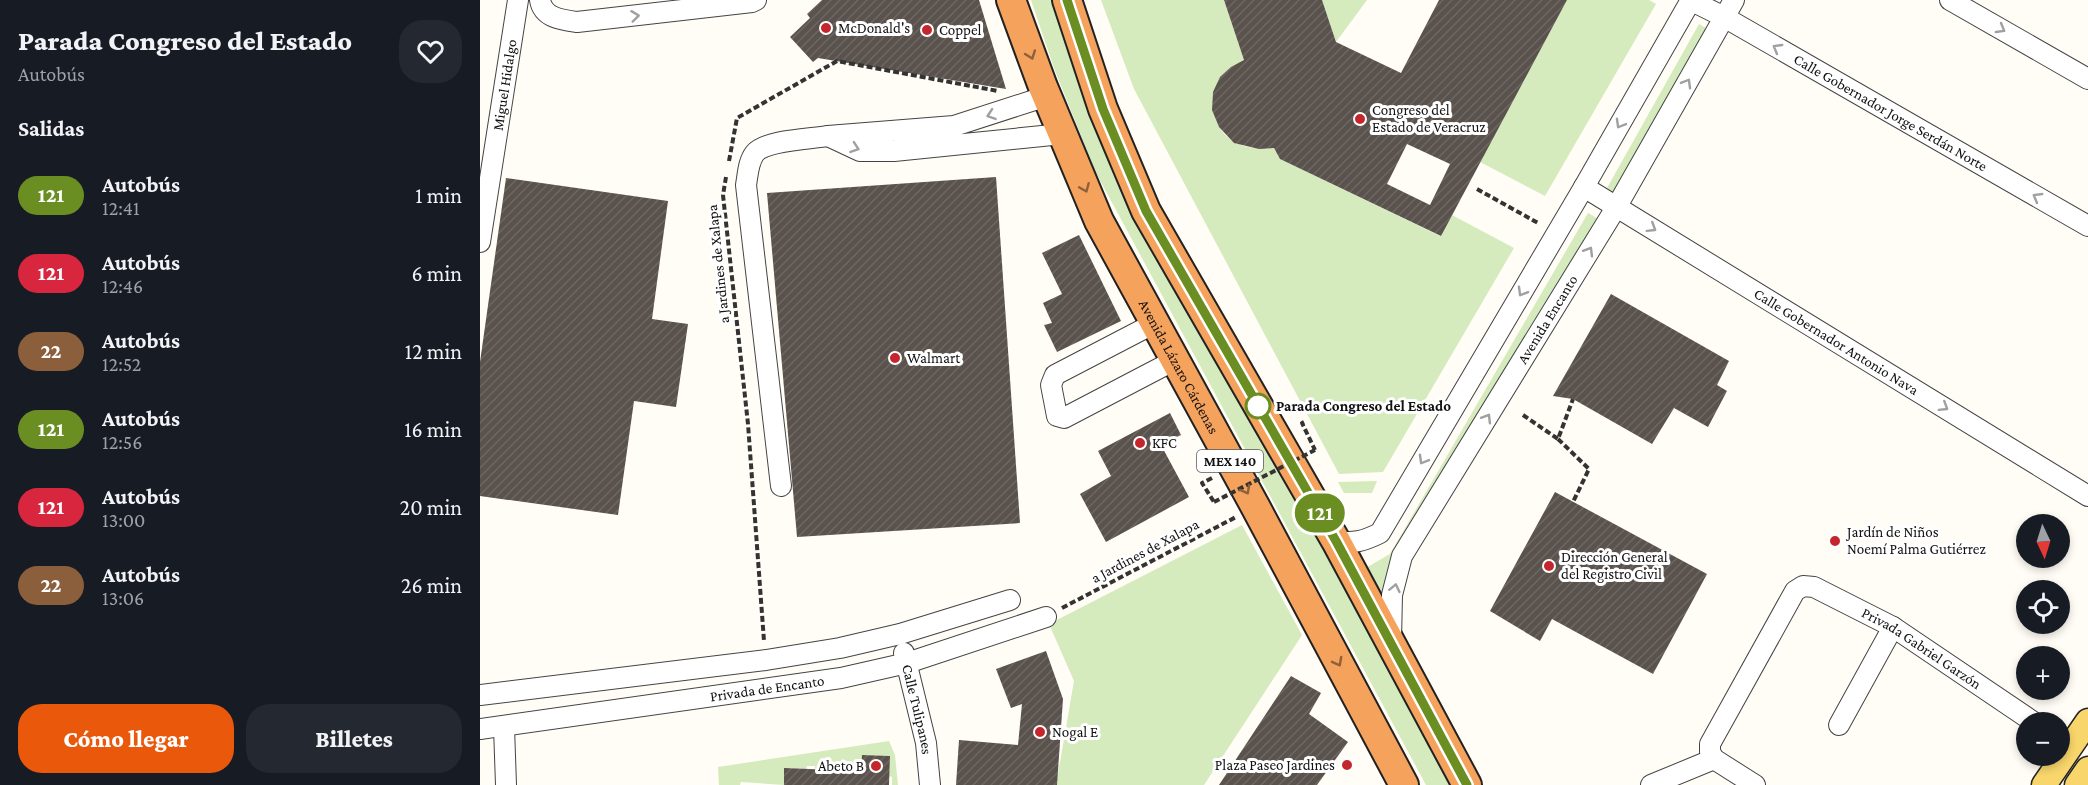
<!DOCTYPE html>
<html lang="es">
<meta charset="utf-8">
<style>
body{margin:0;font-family:"Crimson Pro",serif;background:#242831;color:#f1f3f6;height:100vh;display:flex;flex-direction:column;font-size:22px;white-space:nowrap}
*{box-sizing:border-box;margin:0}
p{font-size:20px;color:#9ea1a6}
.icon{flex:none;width:33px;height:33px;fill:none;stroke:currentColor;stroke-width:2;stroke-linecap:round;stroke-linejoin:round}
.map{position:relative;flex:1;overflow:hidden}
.side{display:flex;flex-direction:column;background:#171b24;width:480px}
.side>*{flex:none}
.badge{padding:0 12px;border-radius:20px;font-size:21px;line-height:39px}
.needle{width:39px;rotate:176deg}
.controls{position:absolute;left:1536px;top:514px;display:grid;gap:12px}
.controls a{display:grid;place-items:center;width:54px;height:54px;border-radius:50%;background:#171b24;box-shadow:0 3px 9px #0003;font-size:30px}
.map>.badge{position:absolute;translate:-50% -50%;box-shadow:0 0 0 3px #fff}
h2{padding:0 18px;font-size:22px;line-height:54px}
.round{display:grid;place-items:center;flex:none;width:63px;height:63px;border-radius:24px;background:#242831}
.overview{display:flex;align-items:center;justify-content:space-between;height:102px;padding:0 18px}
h1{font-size:28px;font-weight:800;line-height:45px}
.primary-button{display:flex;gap:12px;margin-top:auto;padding:12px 18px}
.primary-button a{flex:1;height:69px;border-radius:24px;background:#ea580c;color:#fff;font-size:24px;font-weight:800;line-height:69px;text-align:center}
.primary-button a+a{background:#242831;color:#f1f3f6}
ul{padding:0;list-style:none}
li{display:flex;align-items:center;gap:18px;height:78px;padding:0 18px}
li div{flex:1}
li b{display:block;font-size:22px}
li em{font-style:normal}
li .badge{min-width:66px;font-weight:700;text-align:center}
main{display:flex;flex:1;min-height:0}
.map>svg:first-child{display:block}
</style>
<main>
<section class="side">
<div class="overview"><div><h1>Parada Congreso del Estado</h1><p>Autobús</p></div><a class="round"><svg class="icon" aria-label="heart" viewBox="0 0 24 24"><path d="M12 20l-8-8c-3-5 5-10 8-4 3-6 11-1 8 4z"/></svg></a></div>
<h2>Salidas</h2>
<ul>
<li><span class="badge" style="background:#6b8e23;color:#fff">121</span><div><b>Autobús</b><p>12:41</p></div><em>1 min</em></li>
<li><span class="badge" style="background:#d7263d;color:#fff">121</span><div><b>Autobús</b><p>12:46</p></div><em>6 min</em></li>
<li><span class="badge" style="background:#8b5e3c;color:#fff">22</span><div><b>Autobús</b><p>12:52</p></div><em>12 min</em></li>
<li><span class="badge" style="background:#6b8e23;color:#fff">121</span><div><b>Autobús</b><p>12:56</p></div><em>16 min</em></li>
<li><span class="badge" style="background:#d7263d;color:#fff">121</span><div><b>Autobús</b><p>13:00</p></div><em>20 min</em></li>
<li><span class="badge" style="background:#8b5e3c;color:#fff">22</span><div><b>Autobús</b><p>13:06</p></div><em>26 min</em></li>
</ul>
<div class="primary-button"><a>Cómo llegar</a><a>Billetes</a></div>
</section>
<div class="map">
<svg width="1608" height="785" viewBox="0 0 1608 785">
<defs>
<pattern id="building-hatch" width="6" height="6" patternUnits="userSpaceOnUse" patternTransform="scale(1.5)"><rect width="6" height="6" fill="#5a524d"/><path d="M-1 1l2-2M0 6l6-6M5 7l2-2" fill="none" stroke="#6d6662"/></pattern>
</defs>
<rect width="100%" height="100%" fill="#fffdf5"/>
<g fill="#d5ebbd">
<polygon points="551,0 571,0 591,61 634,161 970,785 946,785 615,171 574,68"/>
<path d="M621 0H744L764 60 733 92C730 133 754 152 794 148L800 159 960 236 972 215 1034 248 903 472 859 474 654 89Z"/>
<polygon points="842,0 887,0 856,42"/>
<polygon points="1087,0 1169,0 1176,4 1065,196 1000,162"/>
<polygon points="1219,24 1238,35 1143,198 1127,188"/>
<polygon points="1108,213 1127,224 928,567 911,614 884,569 910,554"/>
<polygon points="897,481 892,493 864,493 858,482"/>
<polygon points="762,525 822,635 724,785 576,785 594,681 569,624"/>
<polygon points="409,741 415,755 418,785 412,785 412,777 409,776 410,756 382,755 381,776 335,770 335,766 327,766 326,769 304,768 304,785 261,782 260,785 239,785 238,767"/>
</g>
<g fill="url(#building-hatch)" fill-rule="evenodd">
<polygon points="342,0 499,0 526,89 338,58 333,62 310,37 330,18 327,14"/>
<path d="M744 0H842L856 42 921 73 959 0H1087L961 236 800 159 794 148 779 149 754 143 739 127 732 110 733 92 740 77 751 67 764 60ZM927 144 970 164 950 205 907 184Z"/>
<polygon points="516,177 540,523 317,537 287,193"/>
<polygon points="26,178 188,201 172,319 208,324 196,407 154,401 138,515 0,496 0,362"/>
<polygon points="599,235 641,321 577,352 564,325 572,323 563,303 582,294 562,253"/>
<polygon points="1131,294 1249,361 1237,385 1247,391 1228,427 1194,408 1172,444 1093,399 1073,396"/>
<polygon points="690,413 701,435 681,445 709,497 626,542 600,494 631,476 618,451"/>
<polygon points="1075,492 1227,574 1173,674 1072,619 1060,641 1010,611"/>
<polygon points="566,651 583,699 577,785 476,785 479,740 538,745 542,704 531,708 516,669"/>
<polygon points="811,676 841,693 829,714 868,742 837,785 739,785"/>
<polygon points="382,755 410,756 409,785 304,785 304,768 381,771"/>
</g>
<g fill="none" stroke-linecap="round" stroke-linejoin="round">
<g stroke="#444" stroke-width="22">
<g id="minor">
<path d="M60 0C63 18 82 20 97 22L272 2 276 0"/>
<path id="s1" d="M1210 0 1244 17 1608 226"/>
<polyline points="1470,0 1608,79"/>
<polyline points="567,96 474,126 348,136 380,151 414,151 582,134"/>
<path id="s2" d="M1104 187 1608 496"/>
<path id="s3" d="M0 242 38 0"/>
<polyline points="675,323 575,375 571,385 577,416 584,418 695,360"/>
<path d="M301 486 266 185C268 174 268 162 275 153 286 140 330 139 348 136"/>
<path d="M856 541C873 544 884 541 900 533L1104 187 1211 0"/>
<path id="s4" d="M911 640 912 595 922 556 1137 206 1254 0"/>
<path id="s5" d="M424 653 446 743 450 785"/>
<polyline points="0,695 286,660 360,648 420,634 530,600"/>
<polyline points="1359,725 1413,627"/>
<polyline points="24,727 26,785"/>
<path id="s6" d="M0 729 361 678 427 663 566 617"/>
<polyline points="1171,785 1234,759"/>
<path id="s7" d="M1275 785 1234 759 1230 752V744L1315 591 1323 586 1334 587 1413 627 1555 723"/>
</g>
</g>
<g stroke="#222" stroke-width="27">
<g id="major">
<polyline points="1564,785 1608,721"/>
<polyline points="1597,785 1608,769"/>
</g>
</g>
<g stroke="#222" stroke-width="32">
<g id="highway">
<path id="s8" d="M531 0 563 87 619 221 775 506 924 785"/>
<polyline points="587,0 623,109 666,211 856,541 987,785"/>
</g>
</g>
<g stroke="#333" stroke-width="4" stroke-dasharray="6 3" stroke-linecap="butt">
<polyline points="249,161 257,118 357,61 518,91"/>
<polyline points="246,177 243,195 268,424 284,641"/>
<polyline points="997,189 1058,223"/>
<polyline points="1043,415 1078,439 1093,399"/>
<polyline points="824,422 822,423 835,450"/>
<polyline points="1078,439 1109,469 1093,502"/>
<polyline points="732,478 722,483 734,502"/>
<polyline points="582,608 756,517"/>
</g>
<use href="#minor" stroke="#fff" stroke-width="20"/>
<use href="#major" stroke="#f9d66b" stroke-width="24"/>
<use href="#highway" stroke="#f5a25d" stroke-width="28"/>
<polyline stroke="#333" stroke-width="4" stroke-dasharray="6 3" stroke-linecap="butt" points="734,502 835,450"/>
</g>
<defs><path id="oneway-chevron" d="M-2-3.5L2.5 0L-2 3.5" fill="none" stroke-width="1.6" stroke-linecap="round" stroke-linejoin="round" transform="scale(1.5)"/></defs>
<g stroke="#a0a0a0">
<use href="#oneway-chevron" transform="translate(155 16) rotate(-7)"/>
<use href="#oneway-chevron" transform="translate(1521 29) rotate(30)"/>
<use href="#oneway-chevron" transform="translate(1297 48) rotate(-150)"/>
<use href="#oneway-chevron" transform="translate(1207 83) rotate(-60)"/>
<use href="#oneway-chevron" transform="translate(511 115) rotate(161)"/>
<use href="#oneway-chevron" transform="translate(1140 124) rotate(120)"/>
<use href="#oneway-chevron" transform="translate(375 148) rotate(19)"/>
<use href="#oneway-chevron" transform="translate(1557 197) rotate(-150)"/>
<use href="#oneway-chevron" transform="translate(1172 228) rotate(32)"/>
<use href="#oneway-chevron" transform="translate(1109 251) rotate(-59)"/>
<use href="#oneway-chevron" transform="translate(1042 292) rotate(120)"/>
<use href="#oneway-chevron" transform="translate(1464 407) rotate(32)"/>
<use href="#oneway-chevron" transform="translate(1007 418) rotate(-59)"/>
<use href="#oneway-chevron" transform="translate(943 460) rotate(120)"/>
<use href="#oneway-chevron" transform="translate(915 588) rotate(-78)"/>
</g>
<g stroke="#8e613b">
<use href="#oneway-chevron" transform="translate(551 55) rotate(70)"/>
<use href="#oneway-chevron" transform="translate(605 188) rotate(67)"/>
<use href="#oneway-chevron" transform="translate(766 490) rotate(61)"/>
<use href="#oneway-chevron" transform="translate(858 662) rotate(62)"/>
</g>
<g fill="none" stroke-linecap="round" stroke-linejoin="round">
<g stroke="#fff" stroke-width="14">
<polyline id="line" points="587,0 623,109 666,211 856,541 987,785"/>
</g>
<use href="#line" stroke="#6b8e23" stroke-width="9"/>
</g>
<g fill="#c4262e" stroke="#fff" stroke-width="2">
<circle cx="346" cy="28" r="6"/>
<circle cx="447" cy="30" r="6"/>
<circle cx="880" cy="119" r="6"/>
<circle cx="415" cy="358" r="6"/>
<circle cx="660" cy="443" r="6"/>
<circle cx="1355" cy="541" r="6"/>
<circle cx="1069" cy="566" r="6"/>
<circle cx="560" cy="732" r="6"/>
<circle cx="867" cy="765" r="6"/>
<circle cx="396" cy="766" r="6"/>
</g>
<circle fill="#fff" stroke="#6b8e23" stroke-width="3" cx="778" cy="406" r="12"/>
<g text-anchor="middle" stroke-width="6" stroke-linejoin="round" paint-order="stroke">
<rect fill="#fff" stroke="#585858" stroke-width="1.5" x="717" y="450" width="66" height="22" rx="4.5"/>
<g font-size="14" font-weight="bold" fill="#111">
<text x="750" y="466">MEX 140</text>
</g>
<g font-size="15" fill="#111" stroke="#fff" text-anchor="start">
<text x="358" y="33">McDonald's</text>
<text x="459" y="35">Coppel</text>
<text x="892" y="115">Congreso del<tspan x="892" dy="17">Estado de Veracruz</tspan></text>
<text x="427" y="363">Walmart</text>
<text x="672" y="448">KFC</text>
<text x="1367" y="537">Jardín de Niños<tspan x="1367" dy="17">Noemí Palma Gutiérrez</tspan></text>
<text x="1081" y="562">Dirección General<tspan x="1081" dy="17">del Registro Civil</tspan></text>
<text x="572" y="737">Nogal E</text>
<text x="855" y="770" text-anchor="end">Plaza Paseo Jardines</text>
<text x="384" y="771" text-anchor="end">Abeto B</text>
</g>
<g font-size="15" fill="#111" stroke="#fff">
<text dy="5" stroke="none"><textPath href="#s3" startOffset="159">Miguel Hidalgo</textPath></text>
<text dy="5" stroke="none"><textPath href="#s1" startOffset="230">Calle Gobernador Jorge Serdán Norte</textPath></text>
<text transform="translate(238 264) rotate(-96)" y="5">a Jardines de Xalapa</text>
<text dy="5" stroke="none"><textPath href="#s4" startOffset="363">Avenida Encanto</textPath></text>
<text dy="5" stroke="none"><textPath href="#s2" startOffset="296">Calle Gobernador Antonio Nava</textPath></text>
<text dy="5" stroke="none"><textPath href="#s8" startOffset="404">Avenida Lázaro Cárdenas</textPath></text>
<text transform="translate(665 551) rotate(-28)" y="5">a Jardines de Xalapa</text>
<text dy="5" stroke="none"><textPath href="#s7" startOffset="384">Privada Gabriel Garzón</textPath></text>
<text dy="5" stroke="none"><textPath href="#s6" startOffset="290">Privada de Encanto</textPath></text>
<text dy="5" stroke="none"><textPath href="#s5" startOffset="58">Calle Tulipanes</textPath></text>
</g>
<g font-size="15" font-weight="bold" fill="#111" stroke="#fff" text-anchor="start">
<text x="796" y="411">Parada Congreso del Estado</text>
</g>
</g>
</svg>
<div class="controls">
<a><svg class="needle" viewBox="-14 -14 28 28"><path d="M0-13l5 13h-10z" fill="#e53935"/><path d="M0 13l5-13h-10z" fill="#9ea1a6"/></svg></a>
<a><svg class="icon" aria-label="locate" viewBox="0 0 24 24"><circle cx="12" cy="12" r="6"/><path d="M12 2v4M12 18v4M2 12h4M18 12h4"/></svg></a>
<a>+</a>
<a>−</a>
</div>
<b class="badge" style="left:840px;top:513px;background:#6b8e23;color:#fff">121</b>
</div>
</main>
